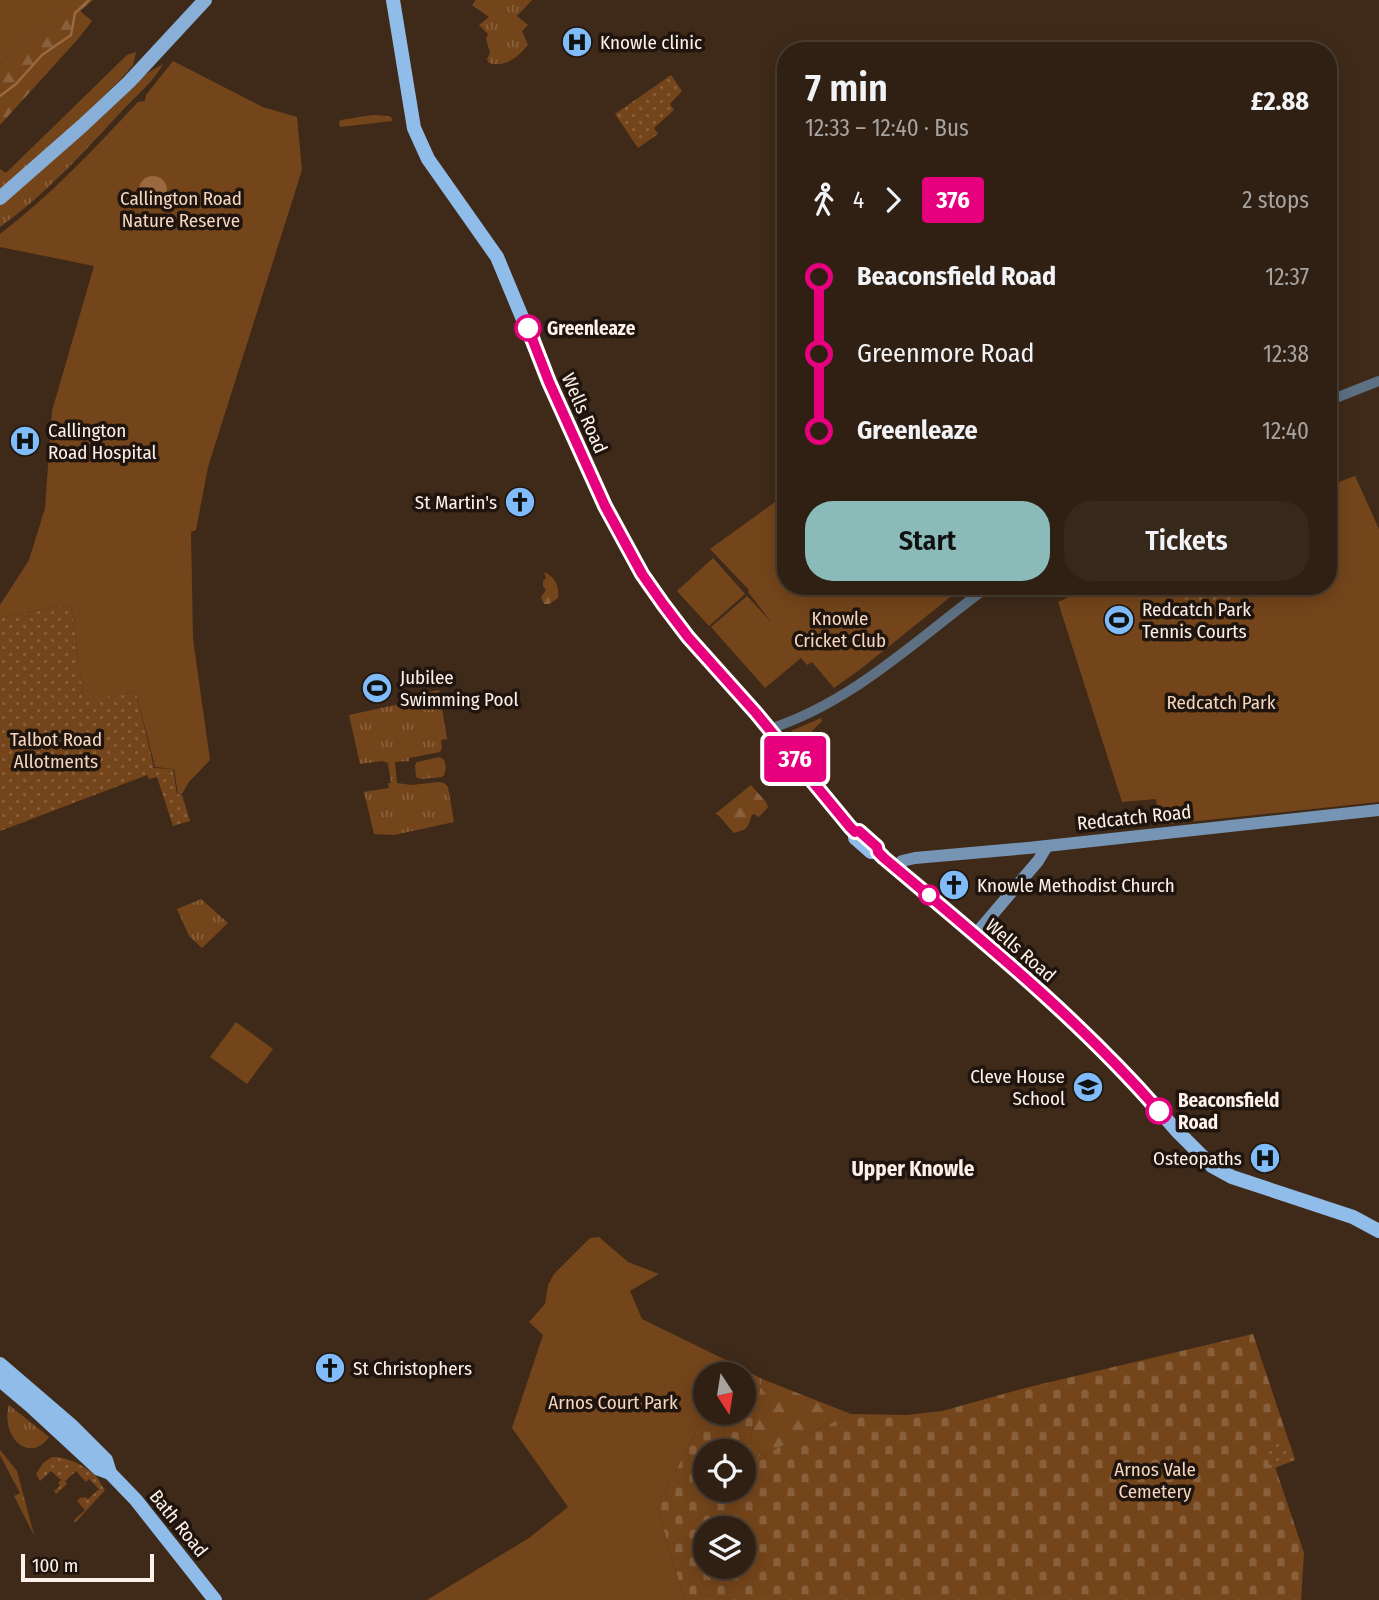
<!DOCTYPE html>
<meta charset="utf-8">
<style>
body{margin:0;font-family:"Fira Sans Condensed",sans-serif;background:#37281c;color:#f1f3f6;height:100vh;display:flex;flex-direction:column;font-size:26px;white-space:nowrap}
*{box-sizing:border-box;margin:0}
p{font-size:23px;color:#a7a3a0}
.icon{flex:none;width:38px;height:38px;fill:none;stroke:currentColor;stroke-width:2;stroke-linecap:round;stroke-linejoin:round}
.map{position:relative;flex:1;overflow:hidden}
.sheet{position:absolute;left:777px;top:42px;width:560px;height:553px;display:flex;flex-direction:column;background:#2f2013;border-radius:28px;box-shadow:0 4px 18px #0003,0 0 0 2px #4a3e33}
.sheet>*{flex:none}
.badge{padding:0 14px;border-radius:5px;font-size:24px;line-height:46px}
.needle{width:46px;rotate:168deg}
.buttons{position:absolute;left:693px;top:1362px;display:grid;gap:14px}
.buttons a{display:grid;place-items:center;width:63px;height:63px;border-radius:50%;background:#2f2013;box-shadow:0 4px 18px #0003,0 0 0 2px #4a3e33;font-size:35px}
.scale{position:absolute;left:21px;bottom:18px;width:133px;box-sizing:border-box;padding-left:7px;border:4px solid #fdf1e9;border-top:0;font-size:19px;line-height:24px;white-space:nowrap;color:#fdf1e9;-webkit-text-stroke:5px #1f150e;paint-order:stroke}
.map>.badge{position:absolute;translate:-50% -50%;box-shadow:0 0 0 4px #fff}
.legs{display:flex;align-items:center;gap:10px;height:77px;padding:0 28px;font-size:23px}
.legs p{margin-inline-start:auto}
.headline{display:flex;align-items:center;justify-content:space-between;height:119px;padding:0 28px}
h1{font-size:38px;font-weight:600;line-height:52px}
.button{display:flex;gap:14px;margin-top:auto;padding:14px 28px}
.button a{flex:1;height:80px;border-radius:28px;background:#8bbbb9;color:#111;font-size:28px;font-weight:600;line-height:80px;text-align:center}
.button a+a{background:#37281c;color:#f1f3f6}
ul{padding:0 28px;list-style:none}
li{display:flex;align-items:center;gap:24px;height:77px;font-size:26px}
li i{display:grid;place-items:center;width:10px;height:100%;margin:0 9px;background:currentColor}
li i::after{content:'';width:18px;height:18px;margin:-9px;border:5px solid;border-radius:50%;background:#2f2013}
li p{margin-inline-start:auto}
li:first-child i{background:linear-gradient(#0000 50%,currentColor 0)}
li:last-child i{background:linear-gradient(currentColor 50%,#0000 0)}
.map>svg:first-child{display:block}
</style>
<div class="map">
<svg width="1379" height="1600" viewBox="0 0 1379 1600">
<defs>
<pattern id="grass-tufts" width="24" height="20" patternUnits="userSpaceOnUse" patternTransform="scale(1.75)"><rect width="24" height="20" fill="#74451b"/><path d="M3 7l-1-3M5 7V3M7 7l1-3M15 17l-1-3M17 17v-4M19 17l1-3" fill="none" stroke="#89603c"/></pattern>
<pattern id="forest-firs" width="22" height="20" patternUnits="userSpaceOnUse" patternTransform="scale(1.75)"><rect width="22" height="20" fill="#74451b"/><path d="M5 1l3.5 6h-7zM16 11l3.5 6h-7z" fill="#89603c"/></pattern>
<pattern id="cemetery-stones" width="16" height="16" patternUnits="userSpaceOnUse" patternTransform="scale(1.75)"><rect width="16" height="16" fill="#74451b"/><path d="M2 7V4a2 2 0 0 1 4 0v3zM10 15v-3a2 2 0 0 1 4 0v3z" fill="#89603c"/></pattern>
<pattern id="garden-dots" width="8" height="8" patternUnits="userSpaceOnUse" patternTransform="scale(1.75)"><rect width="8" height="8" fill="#74451b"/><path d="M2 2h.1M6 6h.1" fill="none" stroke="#89603c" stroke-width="1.8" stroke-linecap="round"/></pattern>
</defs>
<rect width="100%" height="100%" fill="#3f2a19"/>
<g fill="url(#grass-tufts)">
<path d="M476 0H532L517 16 528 25 522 31 528 45C518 57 505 68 489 63L487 59 490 53 486 39 488 34 479 25 489 17 472 5Z"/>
<polygon points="136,52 133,65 121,79 50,148 0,191 0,169 6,173 127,55"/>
<path d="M163 64C154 81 135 97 121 112 84 152 45 195 0 227V203L139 78Z"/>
<polygon points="439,690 447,739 441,740 442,748 440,752 409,758 409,761 395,762 397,783 411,785 440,782 444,783 448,787 454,822 394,835 374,834 364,792 389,788 388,783 391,783 388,763 382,761 360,764 349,715 413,701 412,695"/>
<polygon points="821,718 822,721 804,739 791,731"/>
<polygon points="440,757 444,760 446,768 444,775 442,777 421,779 416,777 415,765 417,762"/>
<polygon points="201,899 228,923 202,948 189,936 177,909"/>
<path d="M9 1405 49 1437C29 1465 0 1436 9 1405Z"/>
</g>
<g fill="url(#forest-firs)">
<polygon points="69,0 93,0 80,11 92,21 78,39 0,125 0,65 54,13"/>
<polygon points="373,115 388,116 392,118 392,121 340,127 339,122 341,120"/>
<path d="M544 572C554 576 560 586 558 598L549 604H544L541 597 546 590 543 586V581L546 578Z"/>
<path d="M751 785 766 802 768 807 759 817 754 814 752 815C747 828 749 829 734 833L718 815 715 814Z"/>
<polygon points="762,1379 851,1414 758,1457 748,1452"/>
<polygon points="0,1450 17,1471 34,1535 14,1496 20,1493 0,1455"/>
</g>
<path fill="url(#cemetery-stones)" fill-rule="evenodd" d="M1253 1334 1295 1460 1275 1467 1304 1553 1301 1600H684L657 1507 706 1412H744V1374H726L732 1363 762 1379 748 1452 758 1457 851 1414 907 1415 942 1411 1025 1388ZM705 1451H744V1489H705ZM705 1528H744V1566H705Z"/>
<g fill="#74451b">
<polygon points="0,0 69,0 54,13 0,65"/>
<path d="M173 61 263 107 297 117 302 170 208 467 196 530 191 532 193 639 210 760 189 782 182 794H178L174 769 155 767 136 692 84 702 71 604 0 618V605L29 560 45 508 52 411 94 266 0 247V234C51 195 94 149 138 102L145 101 146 95Z"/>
<polygon points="1355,476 1379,529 1379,802 1159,825 1156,799 1122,802 1058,602 1092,586 1328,586 1328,486"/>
<polygon points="786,494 786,586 949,586 954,594 862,668 834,688 812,662 807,665 801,658 765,688 711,627 747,596 772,623 748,592 749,590 710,549"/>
<polygon points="713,558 745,594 709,626 677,591"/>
<polygon points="236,1022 273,1049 247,1084 210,1057"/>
<polygon points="599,1237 628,1262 659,1274 630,1291 642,1319 732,1363 726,1374 705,1374 706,1412 657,1507 684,1600 427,1600 529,1538 568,1507 512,1428 543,1335 529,1322 545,1304 548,1285 554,1274 590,1238"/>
</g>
<g fill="url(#garden-dots)">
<polygon points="671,75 682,91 670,104 674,110 654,128 658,134 638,148 615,114"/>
<polygon points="1174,586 1242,586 1245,593 1187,617"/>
<polygon points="71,604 84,701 136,692 154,768 173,769 177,794 182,795 190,821 173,826 157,777 149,779 147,775 0,831 0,618"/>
<path d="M1288 1439 1295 1460 1272 1469C1260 1452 1272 1443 1288 1439Z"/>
<path d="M52 1457C65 1456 86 1466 95 1475 99 1479 101 1485 105 1490L75 1523 74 1520 85 1510 77 1501 81 1497 83 1498 85 1497 88 1499 99 1489 89 1479 86 1482 76 1471 65 1481 67 1484 56 1494 54 1491 60 1486 58 1483 61 1480 51 1471 40 1481 36 1474 43 1463Z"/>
</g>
<circle fill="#9b683f" cx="153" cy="190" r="14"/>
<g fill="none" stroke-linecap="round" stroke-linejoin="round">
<polyline stroke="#9b683f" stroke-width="2.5" points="0,96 16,84 42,55 71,35 75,13 89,0"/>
<g stroke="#5d7084" stroke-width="10">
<polyline points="1328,401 1379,381"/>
<path d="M769 729C854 702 919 637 989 586"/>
</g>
<g stroke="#7694b4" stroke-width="12">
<polyline points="896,868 902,861 915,858 1028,848 1379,810"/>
<polyline points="975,935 1038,861 1047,846"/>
</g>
<polyline stroke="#88afd8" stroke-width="14" points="0,198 82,126 129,82 205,0"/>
<g stroke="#90bce9" stroke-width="14">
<polyline points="393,0 414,128 428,159 497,257 549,382 605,506 642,574 663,604 688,637 756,713 855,832 855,838 871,852 878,852"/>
<polyline points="876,845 878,852 884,858 1022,975 1086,1034 1134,1082 1176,1130 1212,1166 1232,1177 1353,1217 1379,1231"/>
<polyline points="0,1364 71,1425 106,1460 110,1473"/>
<polyline points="0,1380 33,1408 99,1469 110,1473 136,1500 215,1600"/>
</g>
</g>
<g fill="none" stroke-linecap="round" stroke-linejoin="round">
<g stroke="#fff" stroke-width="16">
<path id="line-1" d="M528 328 549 382 605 506 642 574 663 604 688 637 756 713 850 827 855 832 859 831 877 847 878 852 884 858C979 938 1077 1017 1159 1111"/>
</g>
<use href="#line-1" stroke="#e6007e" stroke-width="10"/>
</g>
<defs>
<g id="hospital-disc" transform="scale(1.575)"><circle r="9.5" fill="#81bcfa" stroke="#1f150e"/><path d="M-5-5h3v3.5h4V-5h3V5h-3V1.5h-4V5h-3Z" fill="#111"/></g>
<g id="church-disc" transform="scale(1.575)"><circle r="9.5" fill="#81bcfa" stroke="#1f150e"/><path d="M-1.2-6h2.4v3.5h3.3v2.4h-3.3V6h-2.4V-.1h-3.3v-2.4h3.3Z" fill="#111"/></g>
<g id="stadium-disc" transform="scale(1.575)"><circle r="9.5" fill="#81bcfa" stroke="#1f150e"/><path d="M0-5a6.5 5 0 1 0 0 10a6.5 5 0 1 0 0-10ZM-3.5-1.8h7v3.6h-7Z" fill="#111"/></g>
<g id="school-disc" transform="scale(1.575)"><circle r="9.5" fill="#81bcfa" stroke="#1f150e"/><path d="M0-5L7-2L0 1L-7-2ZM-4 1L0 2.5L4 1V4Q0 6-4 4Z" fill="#111"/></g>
</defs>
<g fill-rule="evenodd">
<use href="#hospital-disc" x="577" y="42"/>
<use href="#hospital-disc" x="25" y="441"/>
<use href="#church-disc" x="520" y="502"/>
<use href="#stadium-disc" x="1119" y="620"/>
<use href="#stadium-disc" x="377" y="688"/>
<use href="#church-disc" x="954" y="885"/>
<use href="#school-disc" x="1088" y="1087"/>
<use href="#hospital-disc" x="1265" y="1158"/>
<use href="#church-disc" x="330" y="1368"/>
</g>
<g fill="#fff" stroke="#e6007e" stroke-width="3.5">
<circle cx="528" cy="328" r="12"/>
<circle cx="929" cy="895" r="9"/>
<circle cx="1159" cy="1111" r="12"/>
</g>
<g text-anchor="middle" stroke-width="7" stroke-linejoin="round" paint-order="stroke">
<g font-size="19" fill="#fdf1e9" stroke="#1f150e" text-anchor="start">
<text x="600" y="49">Knowle clinic</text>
<text x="48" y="437">Callington<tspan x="48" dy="22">Road Hospital</tspan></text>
<text x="497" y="509" text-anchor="end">St Martin's</text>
<text x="1142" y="616">Redcatch Park<tspan x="1142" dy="22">Tennis Courts</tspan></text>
<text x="400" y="684">Jubilee<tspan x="400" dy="22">Swimming Pool</tspan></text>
<text x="977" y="892">Knowle Methodist Church</text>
<text x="1065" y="1083" text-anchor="end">Cleve House<tspan x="1065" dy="22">School</tspan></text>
<text x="1242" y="1165" text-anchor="end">Osteopaths</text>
<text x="353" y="1375">St Christophers</text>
</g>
<g font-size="19" fill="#f5d6bf" stroke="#1f150e">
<text x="181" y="205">Callington Road<tspan x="181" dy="22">Nature Reserve</tspan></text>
<text x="840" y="625">Knowle<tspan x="840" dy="22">Cricket Club</tspan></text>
<text x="1221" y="709">Redcatch Park</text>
<text x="56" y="746">Talbot Road<tspan x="56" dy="22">Allotments</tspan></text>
<text x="613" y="1409">Arnos Court Park</text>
<text x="1155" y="1476">Arnos Vale<tspan x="1155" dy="22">Cemetery</tspan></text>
</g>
<g font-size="19" font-weight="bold" fill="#fdf1e9" stroke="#1f150e" text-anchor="start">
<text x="547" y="335">Greenleaze</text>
<text x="1178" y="1107">Beaconsfield<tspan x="1178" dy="22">Road</tspan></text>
</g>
<g font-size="19" fill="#fdf1e9" stroke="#1f150e">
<text transform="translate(585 413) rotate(66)" y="7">Wells Road</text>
<text transform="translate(1134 817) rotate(-6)" y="7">Redcatch Road</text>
<text transform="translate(1021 950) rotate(41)" y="7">Wells Road</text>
<text transform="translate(179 1523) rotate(51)" y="7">Bath Road</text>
</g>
<g font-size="21" font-weight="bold" fill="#fdf1e9" stroke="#1f150e">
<text x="913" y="1176">Upper Knowle</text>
</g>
</g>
</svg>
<div class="buttons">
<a><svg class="needle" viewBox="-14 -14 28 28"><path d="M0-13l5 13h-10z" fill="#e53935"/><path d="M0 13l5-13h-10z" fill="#a7a3a0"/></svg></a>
<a><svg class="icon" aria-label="locate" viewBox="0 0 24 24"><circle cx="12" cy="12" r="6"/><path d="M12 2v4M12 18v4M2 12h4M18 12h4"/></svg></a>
<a><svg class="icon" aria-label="layers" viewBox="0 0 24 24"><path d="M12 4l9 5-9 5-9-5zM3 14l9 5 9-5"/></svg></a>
</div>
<div class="scale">100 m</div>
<b class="badge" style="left:795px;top:759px;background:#e6007e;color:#fff">376</b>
<section class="sheet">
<div class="headline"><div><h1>7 min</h1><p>12:33 – 12:40 · Bus</p></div><b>£2.88</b></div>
<div class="legs"><svg class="icon" aria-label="walk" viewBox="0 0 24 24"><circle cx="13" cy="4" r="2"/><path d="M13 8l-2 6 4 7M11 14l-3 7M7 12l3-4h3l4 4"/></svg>4<svg class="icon" aria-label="forward" viewBox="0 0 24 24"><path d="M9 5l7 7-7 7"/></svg><b class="badge" style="background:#e6007e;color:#fff">376</b><p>2 stops</p></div>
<ul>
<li><i style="color:#e6007e"></i><b>Beaconsfield Road</b><p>12:37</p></li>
<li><i style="color:#e6007e"></i><span>Greenmore Road</span><p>12:38</p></li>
<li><i style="color:#e6007e"></i><b>Greenleaze</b><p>12:40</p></li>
</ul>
<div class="button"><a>Start</a><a>Tickets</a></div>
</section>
</div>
